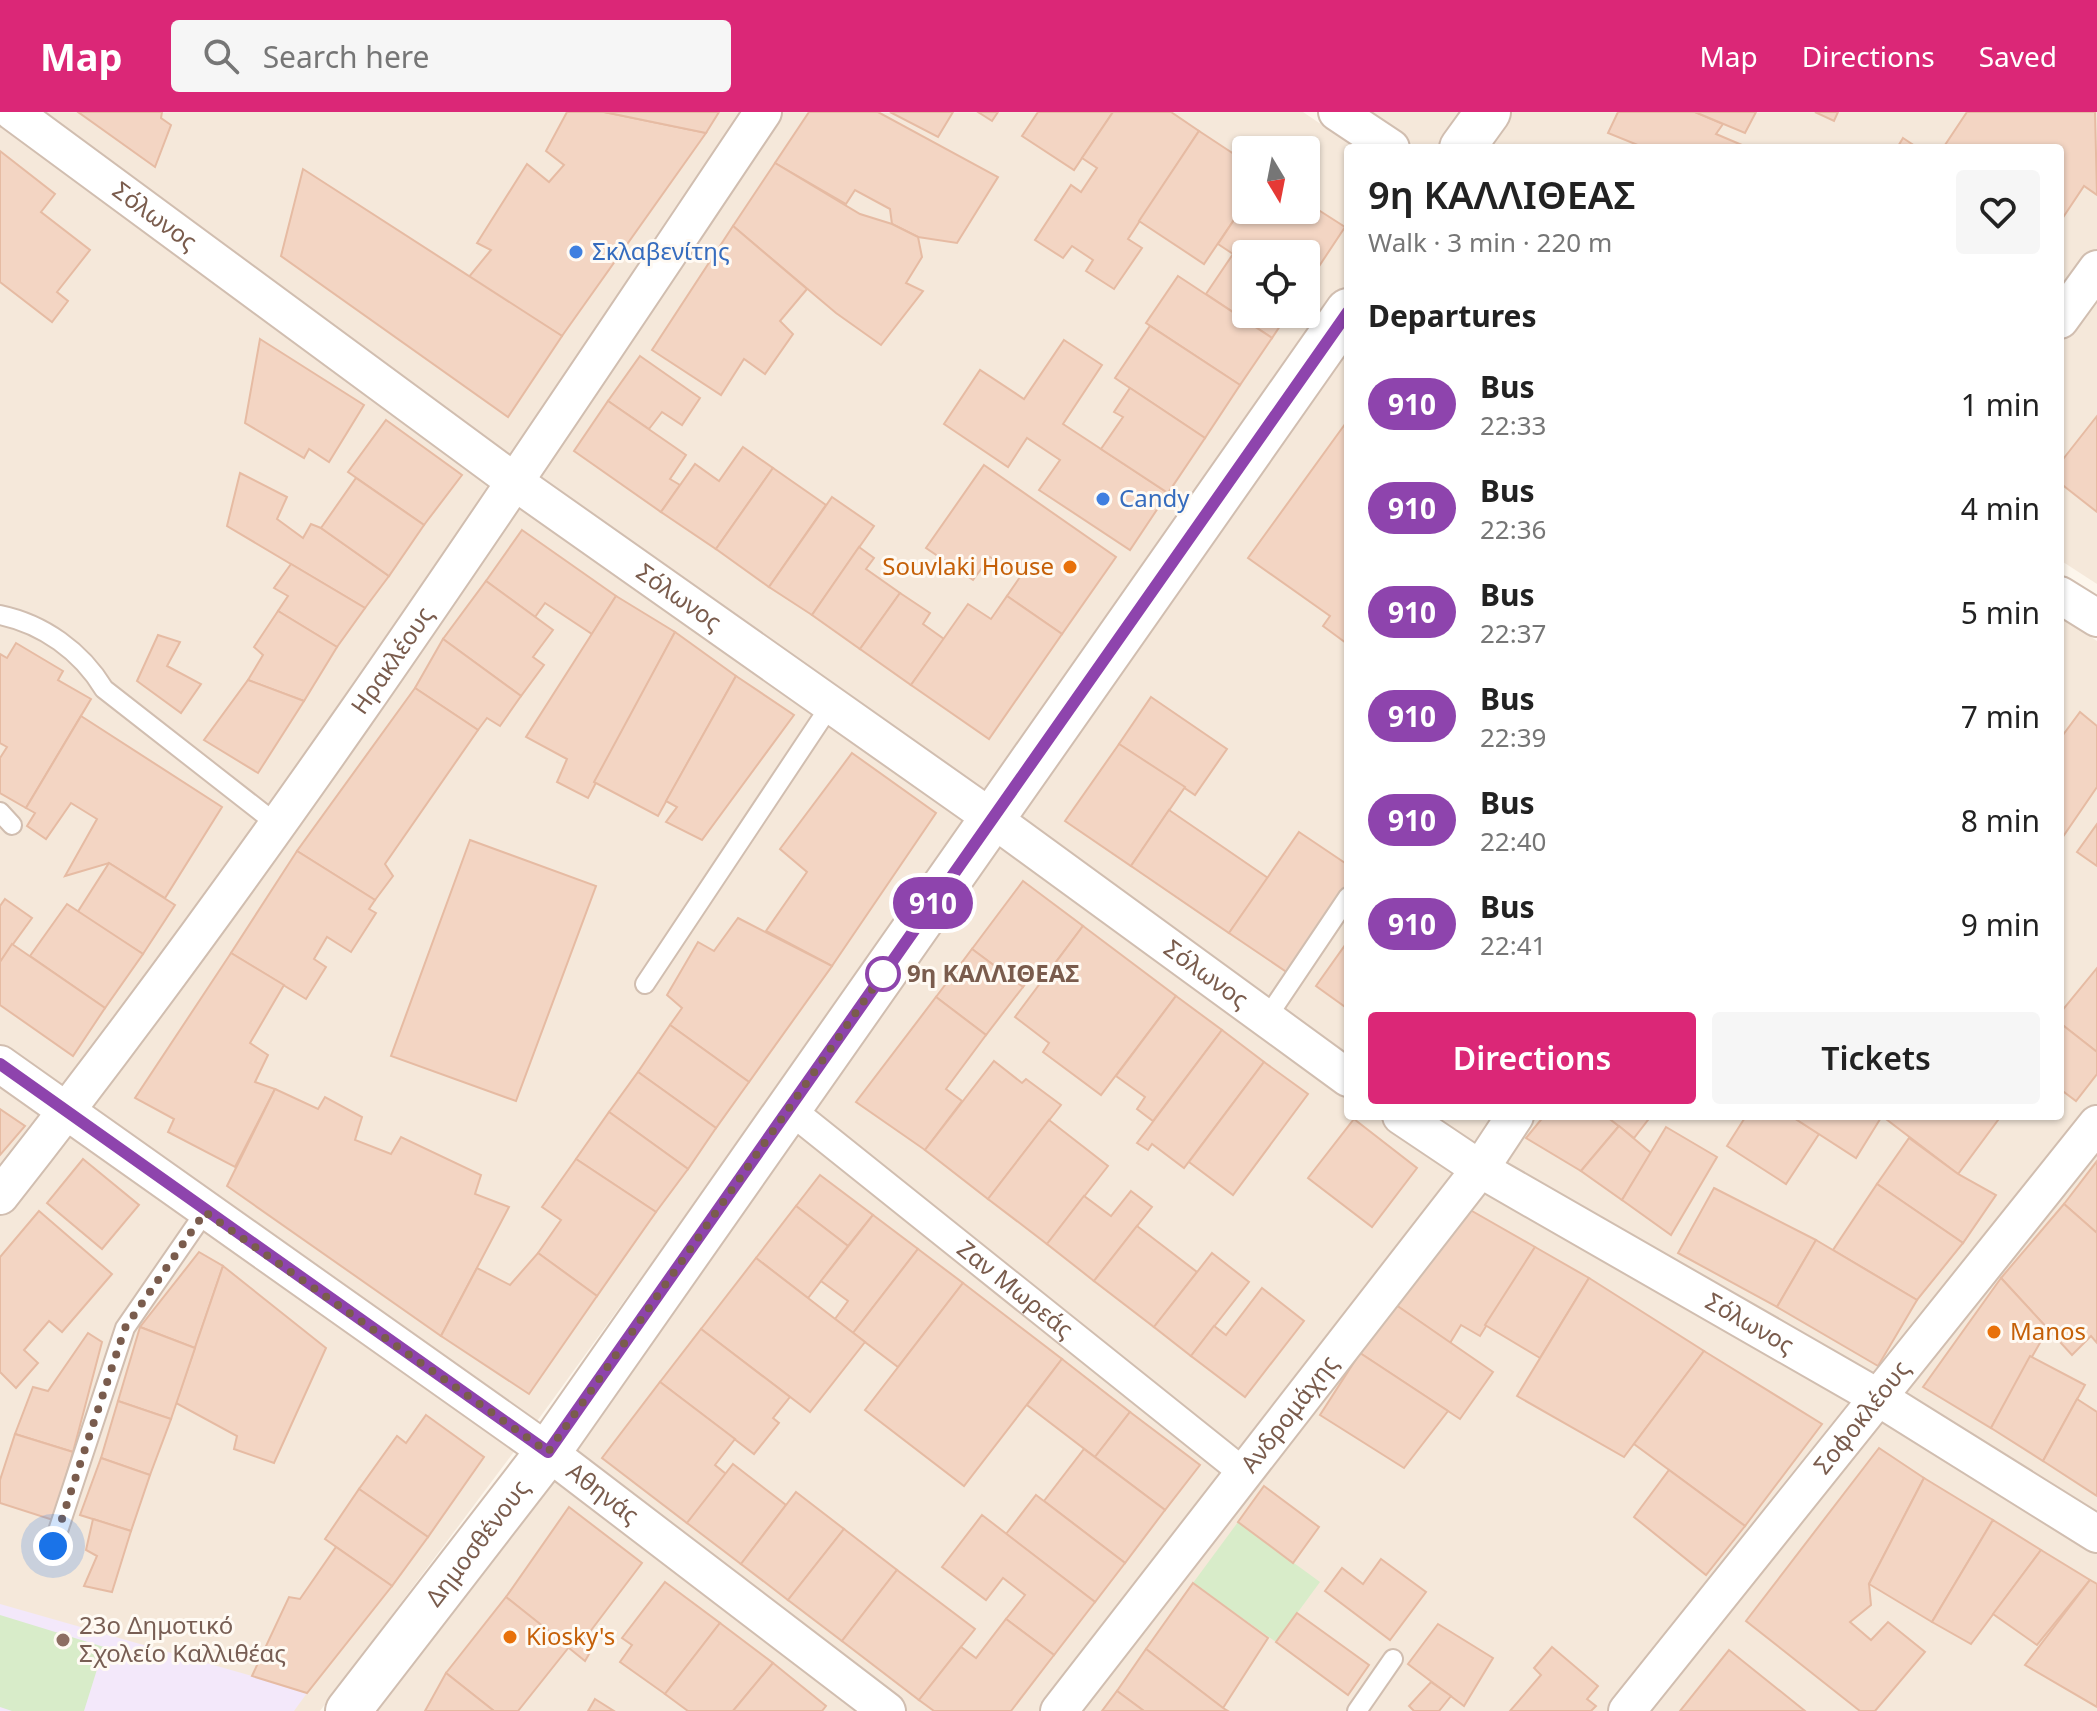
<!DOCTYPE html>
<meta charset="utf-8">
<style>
body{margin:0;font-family:"Noto Sans",sans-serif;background:#f6f6f6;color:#222;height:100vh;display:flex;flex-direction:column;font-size:30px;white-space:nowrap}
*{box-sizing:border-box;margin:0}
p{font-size:26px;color:#767676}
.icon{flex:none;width:44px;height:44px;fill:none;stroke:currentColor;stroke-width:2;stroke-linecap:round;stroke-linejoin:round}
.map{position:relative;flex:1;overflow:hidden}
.sheet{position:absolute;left:1344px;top:32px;width:720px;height:976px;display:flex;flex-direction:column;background:#fff;border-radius:8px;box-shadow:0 2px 6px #0004}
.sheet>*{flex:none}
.badge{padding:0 16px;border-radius:26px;font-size:28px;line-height:52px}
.needle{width:52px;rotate:170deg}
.controls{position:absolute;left:1232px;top:24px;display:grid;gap:16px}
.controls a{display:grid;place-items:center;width:88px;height:88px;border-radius:8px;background:#fff;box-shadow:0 2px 6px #0004;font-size:40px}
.you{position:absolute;width:40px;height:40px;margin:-20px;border:6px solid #fff;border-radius:50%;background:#1a73e8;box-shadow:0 0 0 12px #1a73e833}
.map>.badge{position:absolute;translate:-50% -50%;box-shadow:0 0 0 4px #fff}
h2{padding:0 24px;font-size:30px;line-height:72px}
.round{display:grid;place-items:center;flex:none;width:84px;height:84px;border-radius:8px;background:#f6f6f6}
.head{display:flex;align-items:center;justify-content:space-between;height:136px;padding:0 24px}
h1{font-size:38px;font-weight:600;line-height:60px}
.cta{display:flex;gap:16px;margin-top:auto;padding:16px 24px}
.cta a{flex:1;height:92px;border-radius:8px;background:#db2777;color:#fff;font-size:32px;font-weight:600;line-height:92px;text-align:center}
.cta a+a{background:#f6f6f6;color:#222}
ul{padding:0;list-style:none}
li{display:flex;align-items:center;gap:24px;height:104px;padding:0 24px}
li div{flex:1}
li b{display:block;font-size:30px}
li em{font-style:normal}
li .badge{min-width:88px;font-weight:700;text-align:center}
header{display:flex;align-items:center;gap:48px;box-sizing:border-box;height:112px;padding:0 40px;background:#db2777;color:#fff}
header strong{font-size:38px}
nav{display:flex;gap:44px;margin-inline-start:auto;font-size:28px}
.search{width:560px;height:72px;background:#f6f6f6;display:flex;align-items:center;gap:20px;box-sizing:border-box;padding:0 28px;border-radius:8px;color:#767676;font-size:30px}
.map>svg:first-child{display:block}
</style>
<header>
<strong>Map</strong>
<div class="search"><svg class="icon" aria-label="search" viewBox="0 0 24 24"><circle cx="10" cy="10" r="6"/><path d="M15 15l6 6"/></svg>Search here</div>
<nav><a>Map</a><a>Directions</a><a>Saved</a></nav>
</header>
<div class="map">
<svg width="2097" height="1599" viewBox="0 0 2097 1599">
<rect width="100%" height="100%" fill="#fdf6ec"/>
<g fill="#f5e8da" fill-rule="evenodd">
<path d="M0 0H1303L1356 36H1348V169L962 722 543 1301 320 1599H0ZM1246 38H1306V98H1246ZM1246 142H1306V202H1246Z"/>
<polygon points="1364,0 2097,0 2097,472 2060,448 2060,36 1418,36"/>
<polygon points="1348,228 1348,1004 2060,1004 2060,504 2097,529 2097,1599 378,1599 578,1336"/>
</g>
<polygon fill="#f3e8fa" points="0,1492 252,1564 307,1581 294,1599 0,1599"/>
<g fill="#d8ecc9">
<polygon points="1238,1410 1320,1470 1276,1530 1193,1471"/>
<polygon points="0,1503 104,1535 84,1599 12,1599 0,1595"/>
</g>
<g fill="#f3d5c3" stroke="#e6bba3" stroke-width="2">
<polygon points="78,0 162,0 161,6 171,13 155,55"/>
<polygon points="567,0 604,0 706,21 562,224 468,166 491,138 477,131 527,52 549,70 564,53 546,39"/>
<polygon points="604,0 719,0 706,21"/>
<polygon points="809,0 878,0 998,65 957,131 918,125 892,112 890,97 855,78 846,92 775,51"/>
<polygon points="890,0 953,0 938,25"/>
<polygon points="978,0 998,0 992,9"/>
<polygon points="1038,0 1113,0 1074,58 1022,24"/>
<polygon points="1113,0 1171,0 1199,19 1128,127 1142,136 1114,177 1086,159 1093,148 1072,134 1063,146 1035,128 1071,73 1081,80 1097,56 1082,46"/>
<polygon points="1618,0 1695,0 1723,12 1716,22 1749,36 1645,36 1608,21"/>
<polygon points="1695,0 1756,0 1745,21"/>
<polygon points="1815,0 1838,0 1834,9"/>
<polygon points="1967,0 2095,0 2097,83 2084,74 2060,110 2060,36 1943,36"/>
<polygon points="1199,19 1246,50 1246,90 1204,152 1139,109"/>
<polygon points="1903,26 1918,36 1897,36"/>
<polygon points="0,39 55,82 41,100 90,138 57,180 68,189 52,210 0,170"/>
<polygon points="775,51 860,102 892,112 918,125 922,145 906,171 923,179 881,233 836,201 733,114"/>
<polygon points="303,57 562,224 508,305 281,144"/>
<polygon points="1246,90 1246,98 1306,98 1306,90 1345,115 1306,174 1306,142 1246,142 1246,202 1288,202 1272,226 1206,182 1233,142 1218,132"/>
<polygon points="733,114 807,177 780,209 793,222 765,262 744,247 721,283 652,238"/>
<polygon points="1178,164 1272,226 1240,273 1146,211"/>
<polygon points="1150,214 1240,273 1205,326 1115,266"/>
<polygon points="260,227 364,293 329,350 309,337 304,346 245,311"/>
<polygon points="1064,228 1102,253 1063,312 1168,381 1130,438 1039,378 1060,348 1027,326 1008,355 944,312 980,258 1024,287"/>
<polygon points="640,244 700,286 682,313 662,300 649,317 608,289"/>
<polygon points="1130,276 1205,326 1168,381 1101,337 1123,305 1114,300"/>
<polygon points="608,289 686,343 670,367 680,373 661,400 574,339"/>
<polygon points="2097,304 2097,400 2060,371 2060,351"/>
<polygon points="386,308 462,363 424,413 348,360"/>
<polygon points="1348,308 1348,529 1346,531 1323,514 1330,504 1248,446"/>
<polygon points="743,335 773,356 716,437 661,400 695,352 719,369"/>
<polygon points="984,353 1116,445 1062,522 1007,484 1020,465 990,445 973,468 926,436"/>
<polygon points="773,356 826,393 769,475 716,437"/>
<polygon points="240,361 287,385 277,407 303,426 311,412 321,416 389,464 365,496 227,414"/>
<polygon points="356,366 424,413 389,464 321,416"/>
<polygon points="832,385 874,414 812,503 769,475"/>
<polygon points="522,418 616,484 592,522 545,491 535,505 486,469"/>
<polygon points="859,435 874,446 866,457 900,481 860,537 812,503"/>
<polygon points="291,452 365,496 337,535 278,499 288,484 274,476"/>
<polygon points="486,469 553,518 533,545 544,553 521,584 443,527"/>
<polygon points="900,481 930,501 923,512 944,527 911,573 860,537"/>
<polygon points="616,484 675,520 588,686 557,670 567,647 526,625"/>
<polygon points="1007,484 1062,522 989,627 911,573 968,492 991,507"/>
<polygon points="278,499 337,535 304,589 248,568 263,543 254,535"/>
<polygon points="675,520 736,564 658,704 594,670"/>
<polygon points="158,523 180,530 167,554 201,572 181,601 137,569"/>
<polygon points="443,527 521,584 500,614 487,606 478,618 415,576"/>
<polygon points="16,531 63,559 58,568 91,587 26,696 0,681 0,646 7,635 0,631 0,542 7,546"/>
<polygon points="736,564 794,603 702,728 666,710 677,695 666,689"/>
<polygon points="248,568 304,589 258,661 204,628"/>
<polygon points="415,576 478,618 385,752 393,764 375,788 297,739"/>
<polygon points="1151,585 1227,637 1195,683 1119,632"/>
<polygon points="2080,600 2097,614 2097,675 2060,729 2060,627"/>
<polygon points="81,604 222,695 165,786 109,751 65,764 97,707 71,691 46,727 27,714 35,701 26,696"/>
<polygon points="1119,632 1185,675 1131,754 1065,709"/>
<polygon points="852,641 936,701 832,854 766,819 807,760 780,737"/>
<polygon points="1169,698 1268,766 1229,821 1131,754"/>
<polygon points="2097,712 2097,754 2077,740"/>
<polygon points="1299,720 1348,753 1348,780 1291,863 1229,821"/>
<polygon points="470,728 596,774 516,989 391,944"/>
<polygon points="297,739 375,788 369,797 376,801 351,840 327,825 314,847 326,855 306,887 231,841"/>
<polygon points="109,751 175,793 143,842 77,801"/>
<polygon points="1023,769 1083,814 1043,867 1034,860 1023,875 972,837"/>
<polygon points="5,787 32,806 0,850 0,794"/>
<polygon points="67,792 143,842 105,896 30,844"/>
<polygon points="738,806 832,854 749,970 670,913 682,896 667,883 698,830 714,839"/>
<polygon points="1083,814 1176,884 1101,983 1043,940 1049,931 1015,905"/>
<polygon points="1348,829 1348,897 1316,874"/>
<polygon points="12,832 105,896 73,944 0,893 0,850"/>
<polygon points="972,837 1023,875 986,923 936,885"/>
<polygon points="231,841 284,873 250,931 268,943 255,970 275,977 235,1055 168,1020 174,1007 135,986"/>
<polygon points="2097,856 2097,940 2060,911 2060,901"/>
<polygon points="1176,884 1222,918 1153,1009 1137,997 1145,985 1116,964"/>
<polygon points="936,885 986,923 946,977 962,989 925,1038 856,990"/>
<polygon points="2060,911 2097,940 2097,962 2076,989 2060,977"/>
<polygon points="670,913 749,970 716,1016 638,960"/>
<polygon points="1222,918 1264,950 1184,1056 1152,1032 1148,1038 1137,1031"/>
<polygon points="994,949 1022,971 1026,967 1061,993 988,1087 925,1038"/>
<polygon points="1264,950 1308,982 1233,1083 1189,1050"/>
<polygon points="638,960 716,1016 688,1057 609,1000"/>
<polygon points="275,977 318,997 325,985 362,1005 355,1028 391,1042 401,1025 481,1063 475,1082 509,1095 441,1224 227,1074"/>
<polygon points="0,997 25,1014 0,1043"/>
<polygon points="609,1000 688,1057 656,1100 576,1047"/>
<polygon points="1544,1004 1606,1004 1619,1014 1581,1059 1526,1026"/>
<polygon points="1606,1004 1651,1004 1634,1026"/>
<polygon points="1746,1004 1791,1004 1819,1022 1786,1072 1727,1034"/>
<polygon points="1791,1004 1882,1004 1856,1046"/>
<polygon points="1882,1004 2001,1004 1958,1062"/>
<polygon points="1354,1007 1417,1056 1372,1115 1308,1066"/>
<polygon points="1049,1008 1108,1054 1047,1132 988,1087"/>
<polygon points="1619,1014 1651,1041 1622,1088 1581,1059"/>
<polygon points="1666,1015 1717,1045 1671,1123 1622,1088"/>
<polygon points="1909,1026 1958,1062 1996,1083 1963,1131 1877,1072"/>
<polygon points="83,1047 139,1093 102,1137 47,1091"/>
<polygon points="576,1047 656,1100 597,1184 538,1141 561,1108 542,1095"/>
<polygon points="2097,1049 2097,1121 2064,1092"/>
<polygon points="820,1063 873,1103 848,1134 796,1094"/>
<polygon points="1877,1072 1963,1131 1917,1188 1833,1138"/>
<polygon points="1714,1076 1816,1128 1777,1195 1678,1141"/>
<polygon points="1131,1079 1152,1095 1094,1169 1047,1132 1084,1084 1111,1104"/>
<polygon points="2064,1092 2097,1121 2097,1231 2091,1224 2072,1243 2001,1166"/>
<polygon points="796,1094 848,1134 808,1186 756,1146"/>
<polygon points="1465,1095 1535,1135 1480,1224 1461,1213 1450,1231 1396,1193"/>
<polygon points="39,1099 112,1162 62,1220 49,1209 24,1238 38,1251 16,1276 0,1260 0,1145"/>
<polygon points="873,1103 918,1137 853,1221 835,1207 848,1189 821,1169"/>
<polygon points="1137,1114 1197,1160 1154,1215 1094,1169"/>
<polygon points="1816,1128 1917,1188 1878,1254 1777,1195"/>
<polygon points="1535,1135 1589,1166 1540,1246 1485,1213"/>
<polygon points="918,1137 963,1171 898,1255 853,1221"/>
<polygon points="199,1140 223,1154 195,1236 140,1215"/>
<polygon points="538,1141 597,1184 529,1282 441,1224 477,1156 510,1173"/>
<polygon points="1212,1141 1249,1170 1191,1244 1154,1215"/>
<polygon points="756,1146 865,1230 810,1300 701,1217"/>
<polygon points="223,1154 326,1236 274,1351 234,1337 237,1324 176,1291"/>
<polygon points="1589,1166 1704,1239 1624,1345 1517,1284"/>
<polygon points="2001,1166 2048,1217 1991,1316 1923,1275"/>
<polygon points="963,1171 1062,1247 964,1374 865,1298"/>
<polygon points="1262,1176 1304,1209 1245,1285 1191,1244 1214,1214 1226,1223"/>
<polygon points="1396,1193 1493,1260 1460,1307 1360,1241"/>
<polygon points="140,1215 195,1236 171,1307 118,1289"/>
<polygon points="701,1217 790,1285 773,1306 779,1311 754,1342 660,1270"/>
<polygon points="88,1221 102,1230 73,1340 15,1322 33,1275 48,1279"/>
<polygon points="1704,1239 1822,1312 1745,1414 1634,1332"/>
<polygon points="1360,1241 1448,1299 1404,1356 1320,1303"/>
<polygon points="2030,1244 2085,1273 2043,1349 1991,1316"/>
<polygon points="1062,1247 1130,1300 1095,1345 1027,1293"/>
<polygon points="660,1270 735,1327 715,1353 726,1362 687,1411 602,1346"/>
<polygon points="2077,1287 2097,1300 2097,1384 2043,1349"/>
<polygon points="118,1289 171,1307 150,1363 101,1346"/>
<polygon points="1130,1300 1200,1353 1165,1398 1095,1345"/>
<polygon points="426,1303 484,1345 428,1425 359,1377 397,1324 406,1331"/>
<polygon points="15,1322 73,1340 53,1408 0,1391 0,1368"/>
<polygon points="1879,1336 1924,1366 1869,1472 1871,1493 1850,1510 1871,1528 1888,1510 1925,1540 1875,1599 1860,1599 1746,1509"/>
<polygon points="1084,1337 1165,1398 1125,1451 1044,1389"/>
<polygon points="101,1346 150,1363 131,1419 80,1403"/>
<polygon points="733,1352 786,1393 741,1452 687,1411"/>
<polygon points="1669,1358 1745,1414 1706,1463 1634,1405"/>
<polygon points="1924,1366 1993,1408 1932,1510 1869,1472"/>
<polygon points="1264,1374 1319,1415 1293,1451 1238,1410"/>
<polygon points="359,1377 428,1425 392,1474 325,1427"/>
<polygon points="796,1380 844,1417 788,1488 741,1452"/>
<polygon points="1036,1383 1125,1451 1095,1490 1006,1422"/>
<polygon points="569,1395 642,1451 583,1529 592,1537 585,1549 506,1485"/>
<polygon points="982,1403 1095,1490 1054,1543 1006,1507 1025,1483 1003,1466 986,1488 942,1455"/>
<polygon points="93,1407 131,1419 112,1480 84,1474 97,1444 86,1438"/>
<polygon points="1993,1408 2041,1438 1971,1532 1932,1510"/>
<polygon points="844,1417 897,1458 842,1529 788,1488"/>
<polygon points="336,1435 392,1474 307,1581 252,1564 289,1485 300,1487"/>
<polygon points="2041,1438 2090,1468 2037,1533 1993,1502"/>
<polygon points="1381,1447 1426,1480 1390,1528 1325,1479 1342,1456 1363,1472"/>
<polygon points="897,1458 975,1517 919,1588 842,1529"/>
<polygon points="2090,1468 2097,1472 2097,1595 2025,1553"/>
<polygon points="665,1470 720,1511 665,1582 620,1550 632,1533 622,1526"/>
<polygon points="1193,1471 1268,1526 1223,1596 1146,1537"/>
<polygon points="506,1485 569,1535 518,1599 494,1599 446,1561"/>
<polygon points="1297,1501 1369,1553 1348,1583 1276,1530"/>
<polygon points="1006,1507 1054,1543 1011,1599 934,1599 919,1588 961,1535 976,1546"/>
<polygon points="720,1511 773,1551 733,1599 688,1599 665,1582"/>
<polygon points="1438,1512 1493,1546 1464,1594 1408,1552"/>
<polygon points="1552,1535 1598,1574 1587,1587 1596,1594 1591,1599 1510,1599 1541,1563 1534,1556"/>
<polygon points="1146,1537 1223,1596 1228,1599 1144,1599 1117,1579"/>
<polygon points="1729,1538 1805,1599 1680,1599"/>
<polygon points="773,1551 826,1594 822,1599 733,1599"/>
<polygon points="446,1561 494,1599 425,1599"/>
<polygon points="1431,1570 1451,1584 1439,1599 1414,1599 1409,1594"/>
<polygon points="1117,1579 1144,1599 1102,1599"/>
<polygon points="595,1587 614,1599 588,1599"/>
</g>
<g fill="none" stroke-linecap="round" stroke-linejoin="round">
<g stroke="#d1beb0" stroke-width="22">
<g id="service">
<path d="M0 503C43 512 81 539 104 577L278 713"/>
<polyline points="0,700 12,713"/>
<polyline points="645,872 830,594"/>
<polyline points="1266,907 1348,785"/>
<polyline points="53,1434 125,1216 205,1100"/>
<polyline points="1357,1599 1393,1547"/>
</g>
</g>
<g stroke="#d1beb0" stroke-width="32">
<g id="pedestrian">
<path id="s1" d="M787 995 1243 1360"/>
</g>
</g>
<g stroke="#d1beb0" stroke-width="40">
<g id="minor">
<path id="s2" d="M13 0 515 370 993 707 1348 966"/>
<polyline points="1337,0 1391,36"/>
<polyline points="2060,208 2097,157"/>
<polyline points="2060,483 2097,506"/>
<path id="s3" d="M0 952 548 1340 887 1599"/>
<path id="s4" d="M1401 1004 1480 1057 1879 1286 2097 1422"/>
<path id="s5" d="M0 1084C274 737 517 367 763 0"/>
<path id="s6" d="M1059 1599 1480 1057 1515 1004"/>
<path id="s7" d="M1627 1599 2097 1012"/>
</g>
</g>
<g stroke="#d1beb0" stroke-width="48">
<g id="tertiary">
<polyline points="1462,36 1488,0"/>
<path id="s8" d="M348 1599 548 1340 1348 199"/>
</g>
</g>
<use href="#service" stroke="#fff" stroke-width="18"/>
<use href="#pedestrian" stroke="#fff" stroke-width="28"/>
<use href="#minor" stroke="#fff" stroke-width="36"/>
<use href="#tertiary" stroke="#fff" stroke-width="44"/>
</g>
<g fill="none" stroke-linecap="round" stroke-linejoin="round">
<g stroke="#fff" stroke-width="18">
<polyline id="line" points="0,952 548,1340 1348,200"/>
</g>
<use href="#line" stroke="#8e44ad" stroke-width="12"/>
<polyline stroke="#7a5c4d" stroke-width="8" stroke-dasharray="0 14.4" points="53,1434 125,1216 205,1100 548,1340 883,862"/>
</g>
<g fill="#3f7fe0" stroke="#fffaf3" stroke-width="3">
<circle cx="576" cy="140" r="8"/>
<circle cx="1103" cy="387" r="8"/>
</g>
<g fill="#e8710a" stroke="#fffaf3" stroke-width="3">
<circle cx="1070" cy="455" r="8"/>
<circle cx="1994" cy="1220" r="8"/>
<circle cx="510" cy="1525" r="8"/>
</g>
<circle fill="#fff" stroke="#8e44ad" stroke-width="4" cx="883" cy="862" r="16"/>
<circle fill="#8d6e63" stroke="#fffaf3" stroke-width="3" cx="63" cy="1528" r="8"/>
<g text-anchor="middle" stroke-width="6" stroke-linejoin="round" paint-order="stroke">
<g font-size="24" fill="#7a5c4d" stroke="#fffaf3">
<text dy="8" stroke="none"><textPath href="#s2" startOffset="176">Σόλωνος</textPath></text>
<text dy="8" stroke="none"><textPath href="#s2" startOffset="824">Σόλωνος</textPath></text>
<text dy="8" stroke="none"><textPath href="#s5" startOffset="664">Ηρακλέους</textPath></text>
<text dy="8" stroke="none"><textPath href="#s2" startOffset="1472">Σόλωνος</textPath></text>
<text dy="8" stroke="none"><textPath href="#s1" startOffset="292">Ζαν Μωρεάς</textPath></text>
<text dy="8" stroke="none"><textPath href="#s4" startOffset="406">Σόλωνος</textPath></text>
<text dy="8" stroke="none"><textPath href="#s6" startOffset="376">Ανδρομάχης</textPath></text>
<text dy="8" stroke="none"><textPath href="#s7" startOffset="376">Σοφοκλέους</textPath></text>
<text dy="8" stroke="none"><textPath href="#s3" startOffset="740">Αθηνάς</textPath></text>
<text dy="8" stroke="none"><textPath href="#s8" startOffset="212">Δημοσθένους</textPath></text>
</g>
<g font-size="24" fill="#366cbe" stroke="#fffaf3" text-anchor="start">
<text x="592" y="148">Σκλαβενίτης</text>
<text x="1119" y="395">Candy</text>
</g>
<g font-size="24" fill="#c56008" stroke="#fffaf3" text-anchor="start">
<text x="1054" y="463" text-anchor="end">Souvlaki House</text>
<text x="2010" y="1228">Manos</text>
<text x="526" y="1533">Kiosky's</text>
</g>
<g font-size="24" font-weight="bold" fill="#7a5c4d" stroke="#fffaf3" text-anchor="start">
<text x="907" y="870">9η ΚΑΛΛΙΘΕΑΣ</text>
</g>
<g font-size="24" fill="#785e54" stroke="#fffaf3" text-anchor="start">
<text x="79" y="1522">23ο Δημοτικό<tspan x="79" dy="28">Σχολείο Καλλιθέας</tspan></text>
</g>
</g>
</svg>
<div class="controls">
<a><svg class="needle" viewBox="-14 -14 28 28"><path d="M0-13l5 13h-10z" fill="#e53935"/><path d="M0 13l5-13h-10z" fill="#767676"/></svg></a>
<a><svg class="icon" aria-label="locate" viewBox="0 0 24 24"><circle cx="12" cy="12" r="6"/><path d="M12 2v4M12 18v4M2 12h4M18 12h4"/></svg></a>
</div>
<div class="you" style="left:53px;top:1434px"></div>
<b class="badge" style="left:933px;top:791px;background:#8e44ad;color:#fff">910</b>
<section class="sheet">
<div class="head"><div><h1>9η ΚΑΛΛΙΘΕΑΣ</h1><p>Walk · 3 min · 220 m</p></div><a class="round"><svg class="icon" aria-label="heart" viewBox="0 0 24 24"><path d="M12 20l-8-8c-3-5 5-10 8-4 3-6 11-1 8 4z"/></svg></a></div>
<h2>Departures</h2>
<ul>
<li><span class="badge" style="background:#8e44ad;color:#fff">910</span><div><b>Bus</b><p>22:33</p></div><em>1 min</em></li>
<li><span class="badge" style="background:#8e44ad;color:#fff">910</span><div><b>Bus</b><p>22:36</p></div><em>4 min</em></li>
<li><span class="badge" style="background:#8e44ad;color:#fff">910</span><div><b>Bus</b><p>22:37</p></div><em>5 min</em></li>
<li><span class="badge" style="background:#8e44ad;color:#fff">910</span><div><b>Bus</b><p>22:39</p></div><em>7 min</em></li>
<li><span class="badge" style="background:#8e44ad;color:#fff">910</span><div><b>Bus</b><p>22:40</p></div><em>8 min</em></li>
<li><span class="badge" style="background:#8e44ad;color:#fff">910</span><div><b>Bus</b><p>22:41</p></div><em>9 min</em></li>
</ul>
<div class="cta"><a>Directions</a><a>Tickets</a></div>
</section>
</div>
